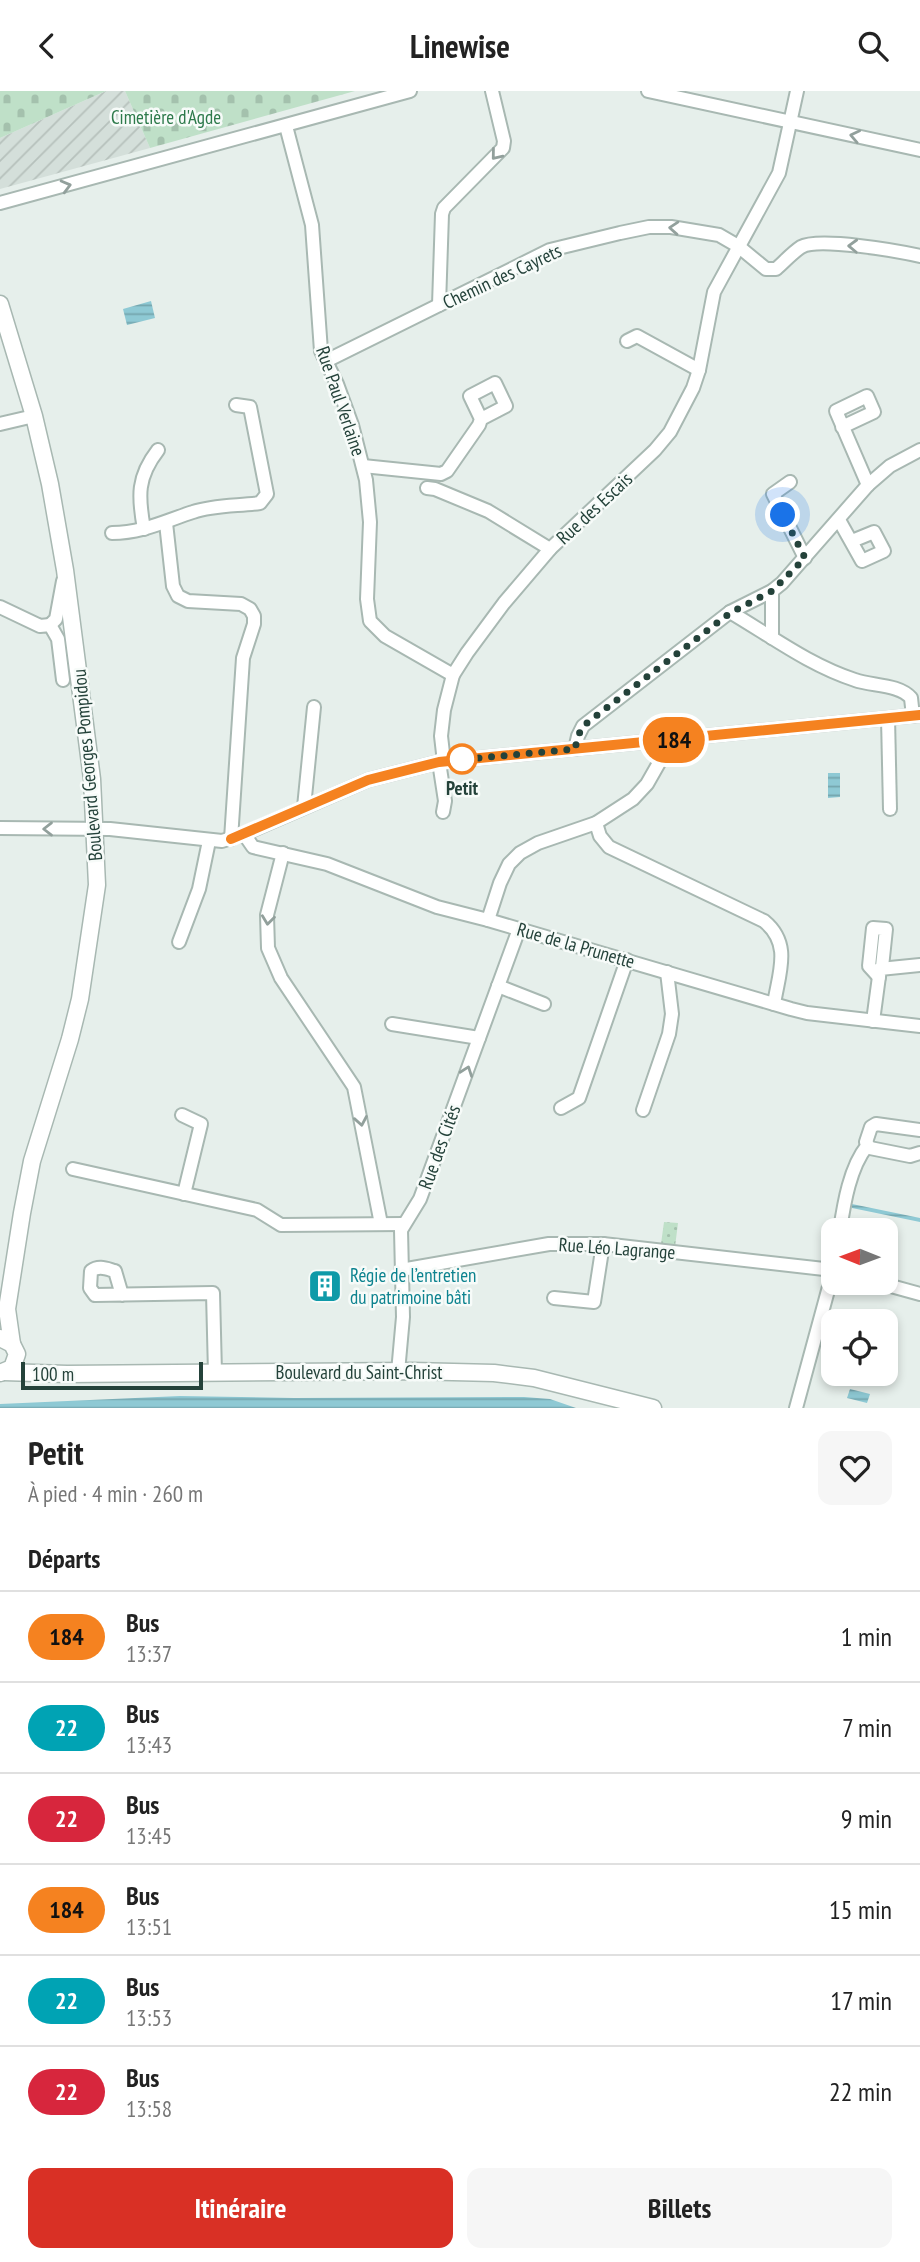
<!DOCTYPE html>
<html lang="fr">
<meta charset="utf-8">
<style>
body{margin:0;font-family:"PT Sans Narrow",sans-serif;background:#f6f6f6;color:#222;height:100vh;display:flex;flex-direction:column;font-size:26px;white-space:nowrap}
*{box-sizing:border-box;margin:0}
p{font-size:23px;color:#767676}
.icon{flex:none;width:38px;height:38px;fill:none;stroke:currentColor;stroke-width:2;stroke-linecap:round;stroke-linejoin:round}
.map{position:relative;height:1317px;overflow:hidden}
.panel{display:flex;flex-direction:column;background:#fff;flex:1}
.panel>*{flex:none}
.badge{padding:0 14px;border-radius:23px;font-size:24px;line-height:46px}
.needle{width:46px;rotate:271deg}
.fabs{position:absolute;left:821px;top:1127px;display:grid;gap:14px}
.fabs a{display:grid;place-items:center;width:77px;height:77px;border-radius:14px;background:#fff;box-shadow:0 4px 10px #0003;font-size:35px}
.scale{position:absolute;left:21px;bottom:18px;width:182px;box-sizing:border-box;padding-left:7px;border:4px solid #24423a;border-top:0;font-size:19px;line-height:24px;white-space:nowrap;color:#24423a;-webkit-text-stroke:5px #f7fbf9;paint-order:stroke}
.you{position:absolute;width:35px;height:35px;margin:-18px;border:5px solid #fff;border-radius:50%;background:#1a73e8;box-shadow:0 0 0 10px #1a73e833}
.map>.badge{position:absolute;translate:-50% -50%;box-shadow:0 0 0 4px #fff}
h2{padding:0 28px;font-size:26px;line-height:63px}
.round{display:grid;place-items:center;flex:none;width:74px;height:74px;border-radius:14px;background:#f6f6f6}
.head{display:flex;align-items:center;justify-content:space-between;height:119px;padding:0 28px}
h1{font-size:33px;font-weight:700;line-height:52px}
.primary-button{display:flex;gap:14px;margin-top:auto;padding:14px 28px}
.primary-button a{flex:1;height:80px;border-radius:14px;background:#d93025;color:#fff;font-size:28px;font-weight:700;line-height:80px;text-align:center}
.primary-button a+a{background:#f6f6f6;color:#222}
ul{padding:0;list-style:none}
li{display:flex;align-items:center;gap:21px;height:91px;padding:0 28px;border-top:2px solid #e0e0e0}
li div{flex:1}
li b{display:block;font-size:26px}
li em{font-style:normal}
li .badge{min-width:77px;font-weight:700;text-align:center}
header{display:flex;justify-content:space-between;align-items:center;height:91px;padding:0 28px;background:#fff;font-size:32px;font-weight:700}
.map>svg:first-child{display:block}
</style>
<header><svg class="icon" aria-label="back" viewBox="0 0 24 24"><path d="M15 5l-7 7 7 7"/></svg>Linewise<svg class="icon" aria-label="search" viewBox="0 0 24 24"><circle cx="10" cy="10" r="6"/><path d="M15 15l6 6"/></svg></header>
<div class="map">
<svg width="920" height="1317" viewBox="0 0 920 1317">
<defs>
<pattern id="industrial-furrows" width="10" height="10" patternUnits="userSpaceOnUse" patternTransform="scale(1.75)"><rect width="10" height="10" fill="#d4dfda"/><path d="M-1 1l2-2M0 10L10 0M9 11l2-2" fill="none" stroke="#b6c1bc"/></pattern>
<pattern id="grass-dots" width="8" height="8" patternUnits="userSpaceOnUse" patternTransform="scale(1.75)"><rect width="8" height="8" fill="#bfe0c8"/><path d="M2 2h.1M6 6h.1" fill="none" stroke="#a4c1ad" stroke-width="1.8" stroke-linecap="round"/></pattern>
<pattern id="cemetery-stones" width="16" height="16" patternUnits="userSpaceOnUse" patternTransform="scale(1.75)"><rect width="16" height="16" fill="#bfe0c8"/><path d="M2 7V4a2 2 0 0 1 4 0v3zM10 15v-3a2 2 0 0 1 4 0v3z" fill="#a4c1ad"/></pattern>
<pattern id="water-rules" width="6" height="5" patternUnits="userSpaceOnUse" patternTransform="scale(1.75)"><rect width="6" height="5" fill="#8ec9d4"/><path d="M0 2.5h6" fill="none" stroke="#74a5ad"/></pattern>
</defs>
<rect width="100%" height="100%" fill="#e6efeb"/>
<polygon fill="url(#industrial-furrows)" points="106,0 125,0 150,57 0,98 0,47"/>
<polygon fill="url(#grass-dots)" points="664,1131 678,1132 675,1156 661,1153"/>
<g fill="url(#cemetery-stones)">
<polygon points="0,0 106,0 0,47"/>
<polygon points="125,0 355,0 150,57"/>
</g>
<g fill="url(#water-rules)">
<polygon points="151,210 155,227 127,234 123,218"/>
<polygon points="828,682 840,682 840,706 828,707"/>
<polygon points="852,1113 920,1127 920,1131 852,1117"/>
<polygon points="850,1298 870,1303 867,1312 847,1307"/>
<polygon points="180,1305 294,1307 524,1306 550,1308 576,1317 0,1317 0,1313"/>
</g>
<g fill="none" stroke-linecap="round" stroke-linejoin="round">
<g stroke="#a8b8b2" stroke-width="16">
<g id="minor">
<polyline points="648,0 920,59"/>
<polyline points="286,35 312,134 321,260 337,293 352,334 366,389 370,431 367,508 370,530 385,545 453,584"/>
<polyline points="0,112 410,0"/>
<polyline points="439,214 442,123 444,117 503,57 504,50 492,0"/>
<polyline points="627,250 637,245 699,279"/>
<path d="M326 270 550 159 620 142 649 136H671L719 144 738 155 766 178H776C784 171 792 162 801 156 818 146 899 160 920 165"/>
<polyline points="0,333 34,325"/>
<polyline points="842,336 874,321 867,305 836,320 868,394"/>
<polyline points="363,375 441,383 447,380 479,334 481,328 506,315 495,292 470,305 481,328"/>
<polyline points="790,391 773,403 805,467"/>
<polyline points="427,397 435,398 488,420 550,458"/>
<polyline points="839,429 862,470 884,460 874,441 852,450"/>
<polyline points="166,432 173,495 178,505 188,510 241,513 250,518 254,525 254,533 243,567 231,748"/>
<path d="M144 438C138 405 137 386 158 359"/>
<path d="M112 442C142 442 165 430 193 421 213 414 238 415 260 412L267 403 250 316 236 314"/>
<polyline points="0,516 40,535 50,534 58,548 63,589"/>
<path d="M730 521C771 545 809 574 855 589 872 595 899 593 911 607L913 625"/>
<polyline points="50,534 56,528 63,490"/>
<polyline points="772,547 772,500"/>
<polyline points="888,627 890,718"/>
<polyline points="575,658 578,645 583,635 730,521 772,500 782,492 868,394 890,375 920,359"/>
<polyline points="439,671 445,710 443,721"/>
<polyline points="444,671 441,645 444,619 453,584 467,562 504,512 550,458 655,359 670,341 693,297 699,279 714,201 779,82 797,0"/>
<polyline points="304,716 314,616"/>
<path d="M596 732 600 745 609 756 764 830C792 853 779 881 774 913"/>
<polyline points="0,737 110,738 222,750 244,743 368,689 439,671 920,624"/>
<polyline points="244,743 253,756 327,773 437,816 488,829 791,918 807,922 920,935"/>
<polyline points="283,762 267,824 268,857 281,887 354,996 381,1133"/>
<polyline points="488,829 500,792 509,773 520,762 538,752 596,732 633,708 647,693 672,649"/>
<polyline points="179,851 199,798 209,750"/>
<polyline points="879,886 869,875 873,837 886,838 882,876"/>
<polyline points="498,895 544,913"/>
<polyline points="873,930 880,878 920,874"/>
<polyline points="392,933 479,947"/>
<polyline points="561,1017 579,1007 627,869"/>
<polyline points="643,1019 669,943 672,923 667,881"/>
<polyline points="182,1024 201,1033 184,1103"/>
<polyline points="920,1039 876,1033 871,1036 866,1051 870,1057 910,1065 920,1062"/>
<polyline points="73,1078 257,1119 281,1134 403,1133"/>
<path d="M840 1139C844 1112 850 1076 867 1055"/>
<polyline points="401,1179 549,1153 603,1153 833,1179"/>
<polyline points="880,1192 920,1203"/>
<path d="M122 1204 115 1180C107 1178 99 1174 91 1180L90 1197 95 1204 213 1202 215 1282"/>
<polyline points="554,1207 594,1211 603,1153"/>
<polyline points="398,1281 403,1226 401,1139 420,1108 519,838"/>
<polyline points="796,1317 833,1181"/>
</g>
</g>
<g stroke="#a8b8b2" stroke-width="19">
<g id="tertiary">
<polyline points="0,213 34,325 50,393 65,479 92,688 97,794 80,908 70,948 32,1070 22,1122 7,1218 12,1253"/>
<polyline points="0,1247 12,1253 17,1263 12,1277 0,1282"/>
<polyline points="4,1281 67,1283 412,1280 494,1282 534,1287 653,1317"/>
</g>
</g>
<use href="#minor" stroke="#fff" stroke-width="12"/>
<use href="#tertiary" stroke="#fff" stroke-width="16"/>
</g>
<defs><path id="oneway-chevron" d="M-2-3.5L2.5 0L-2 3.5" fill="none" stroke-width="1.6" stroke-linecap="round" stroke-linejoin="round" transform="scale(1.75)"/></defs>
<g stroke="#92a09c">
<use href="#oneway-chevron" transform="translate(855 45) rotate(-168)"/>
<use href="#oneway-chevron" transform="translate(496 64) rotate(129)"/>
<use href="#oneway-chevron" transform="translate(66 95) rotate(-15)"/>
<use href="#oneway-chevron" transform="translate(674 137) rotate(-176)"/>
<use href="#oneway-chevron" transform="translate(853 155) rotate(-178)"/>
<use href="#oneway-chevron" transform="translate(48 738) rotate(180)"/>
<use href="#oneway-chevron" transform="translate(268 829) rotate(97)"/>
<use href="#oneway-chevron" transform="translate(467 980) rotate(-70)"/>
<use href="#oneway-chevron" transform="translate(361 1030) rotate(80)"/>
</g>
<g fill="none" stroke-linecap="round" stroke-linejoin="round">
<g stroke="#fff" stroke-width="16">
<polyline id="line" points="231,748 368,689 439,671 920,624"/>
</g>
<use href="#line" stroke="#f58220" stroke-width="10"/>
<polyline stroke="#24423a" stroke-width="7" stroke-dasharray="0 12.6" points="462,668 458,669 575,658 578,645 583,635 730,522 772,500 805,467 783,424"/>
</g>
<defs>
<g id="building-square" transform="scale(1.75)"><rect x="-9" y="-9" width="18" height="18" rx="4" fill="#0f9aa8" stroke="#f7fbf9"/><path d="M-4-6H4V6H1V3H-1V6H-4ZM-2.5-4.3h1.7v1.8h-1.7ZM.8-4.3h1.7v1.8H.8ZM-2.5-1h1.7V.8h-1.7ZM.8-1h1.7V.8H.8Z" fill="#fff"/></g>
</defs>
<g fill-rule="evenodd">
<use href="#building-square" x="325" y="1195"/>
</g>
<circle fill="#fff" stroke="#f58220" stroke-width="3.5" cx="462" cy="668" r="14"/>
<g text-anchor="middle" stroke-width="5" stroke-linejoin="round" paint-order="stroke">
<g font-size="19" fill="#2d7a4b" stroke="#f7fbf9">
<text x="166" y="33">Cimetière d'Agde</text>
</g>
<g font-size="19" fill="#24423a" stroke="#f7fbf9">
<text transform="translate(502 185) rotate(-25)" y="7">Chemin des Cayrets</text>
<text transform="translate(341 310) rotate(71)" y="7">Rue Paul Verlaine</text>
<text transform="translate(594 417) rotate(-43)" y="7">Rue des Escais</text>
<text transform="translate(87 674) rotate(-95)" y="7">Boulevard Georges Pompidou</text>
<text transform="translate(576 854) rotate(16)" y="7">Rue de la Prunette</text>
<text transform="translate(439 1056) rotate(-70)" y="7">Rue des Cités</text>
<text transform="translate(617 1157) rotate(4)" y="7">Rue Léo Lagrange</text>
<text x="359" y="1288">Boulevard du Saint-Christ</text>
</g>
<g font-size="19" font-weight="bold" fill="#24423a" stroke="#f7fbf9">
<text x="462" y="704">Petit</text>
</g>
<g font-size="19" fill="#0d838f" stroke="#f7fbf9" text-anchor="start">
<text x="350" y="1191">Régie de l’entretien<tspan x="350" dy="22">du patrimoine bâti</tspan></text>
</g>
</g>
</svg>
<div class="fabs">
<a><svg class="needle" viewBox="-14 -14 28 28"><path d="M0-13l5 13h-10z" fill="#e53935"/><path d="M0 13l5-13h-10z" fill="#767676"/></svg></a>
<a><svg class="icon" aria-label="locate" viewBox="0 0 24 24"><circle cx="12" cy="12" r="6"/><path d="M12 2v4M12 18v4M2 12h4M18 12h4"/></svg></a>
</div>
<div class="scale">100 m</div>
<div class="you" style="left:783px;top:424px"></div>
<b class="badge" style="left:674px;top:649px;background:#f58220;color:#111">184</b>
</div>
<section class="panel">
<div class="head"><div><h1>Petit</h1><p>À pied · 4 min · 260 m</p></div><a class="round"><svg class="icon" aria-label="heart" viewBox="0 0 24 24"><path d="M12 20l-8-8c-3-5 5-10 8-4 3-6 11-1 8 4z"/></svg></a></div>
<h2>Départs</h2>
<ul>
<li><span class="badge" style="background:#f58220;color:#111">184</span><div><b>Bus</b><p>13:37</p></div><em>1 min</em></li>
<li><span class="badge" style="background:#00a3b4;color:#fff">22</span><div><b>Bus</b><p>13:43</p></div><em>7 min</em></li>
<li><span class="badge" style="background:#d7263d;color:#fff">22</span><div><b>Bus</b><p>13:45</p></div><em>9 min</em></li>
<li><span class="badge" style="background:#f58220;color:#111">184</span><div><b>Bus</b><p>13:51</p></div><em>15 min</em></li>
<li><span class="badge" style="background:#00a3b4;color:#fff">22</span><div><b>Bus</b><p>13:53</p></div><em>17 min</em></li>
<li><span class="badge" style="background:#d7263d;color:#fff">22</span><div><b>Bus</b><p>13:58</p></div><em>22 min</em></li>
</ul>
<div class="primary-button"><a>Itinéraire</a><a>Billets</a></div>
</section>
